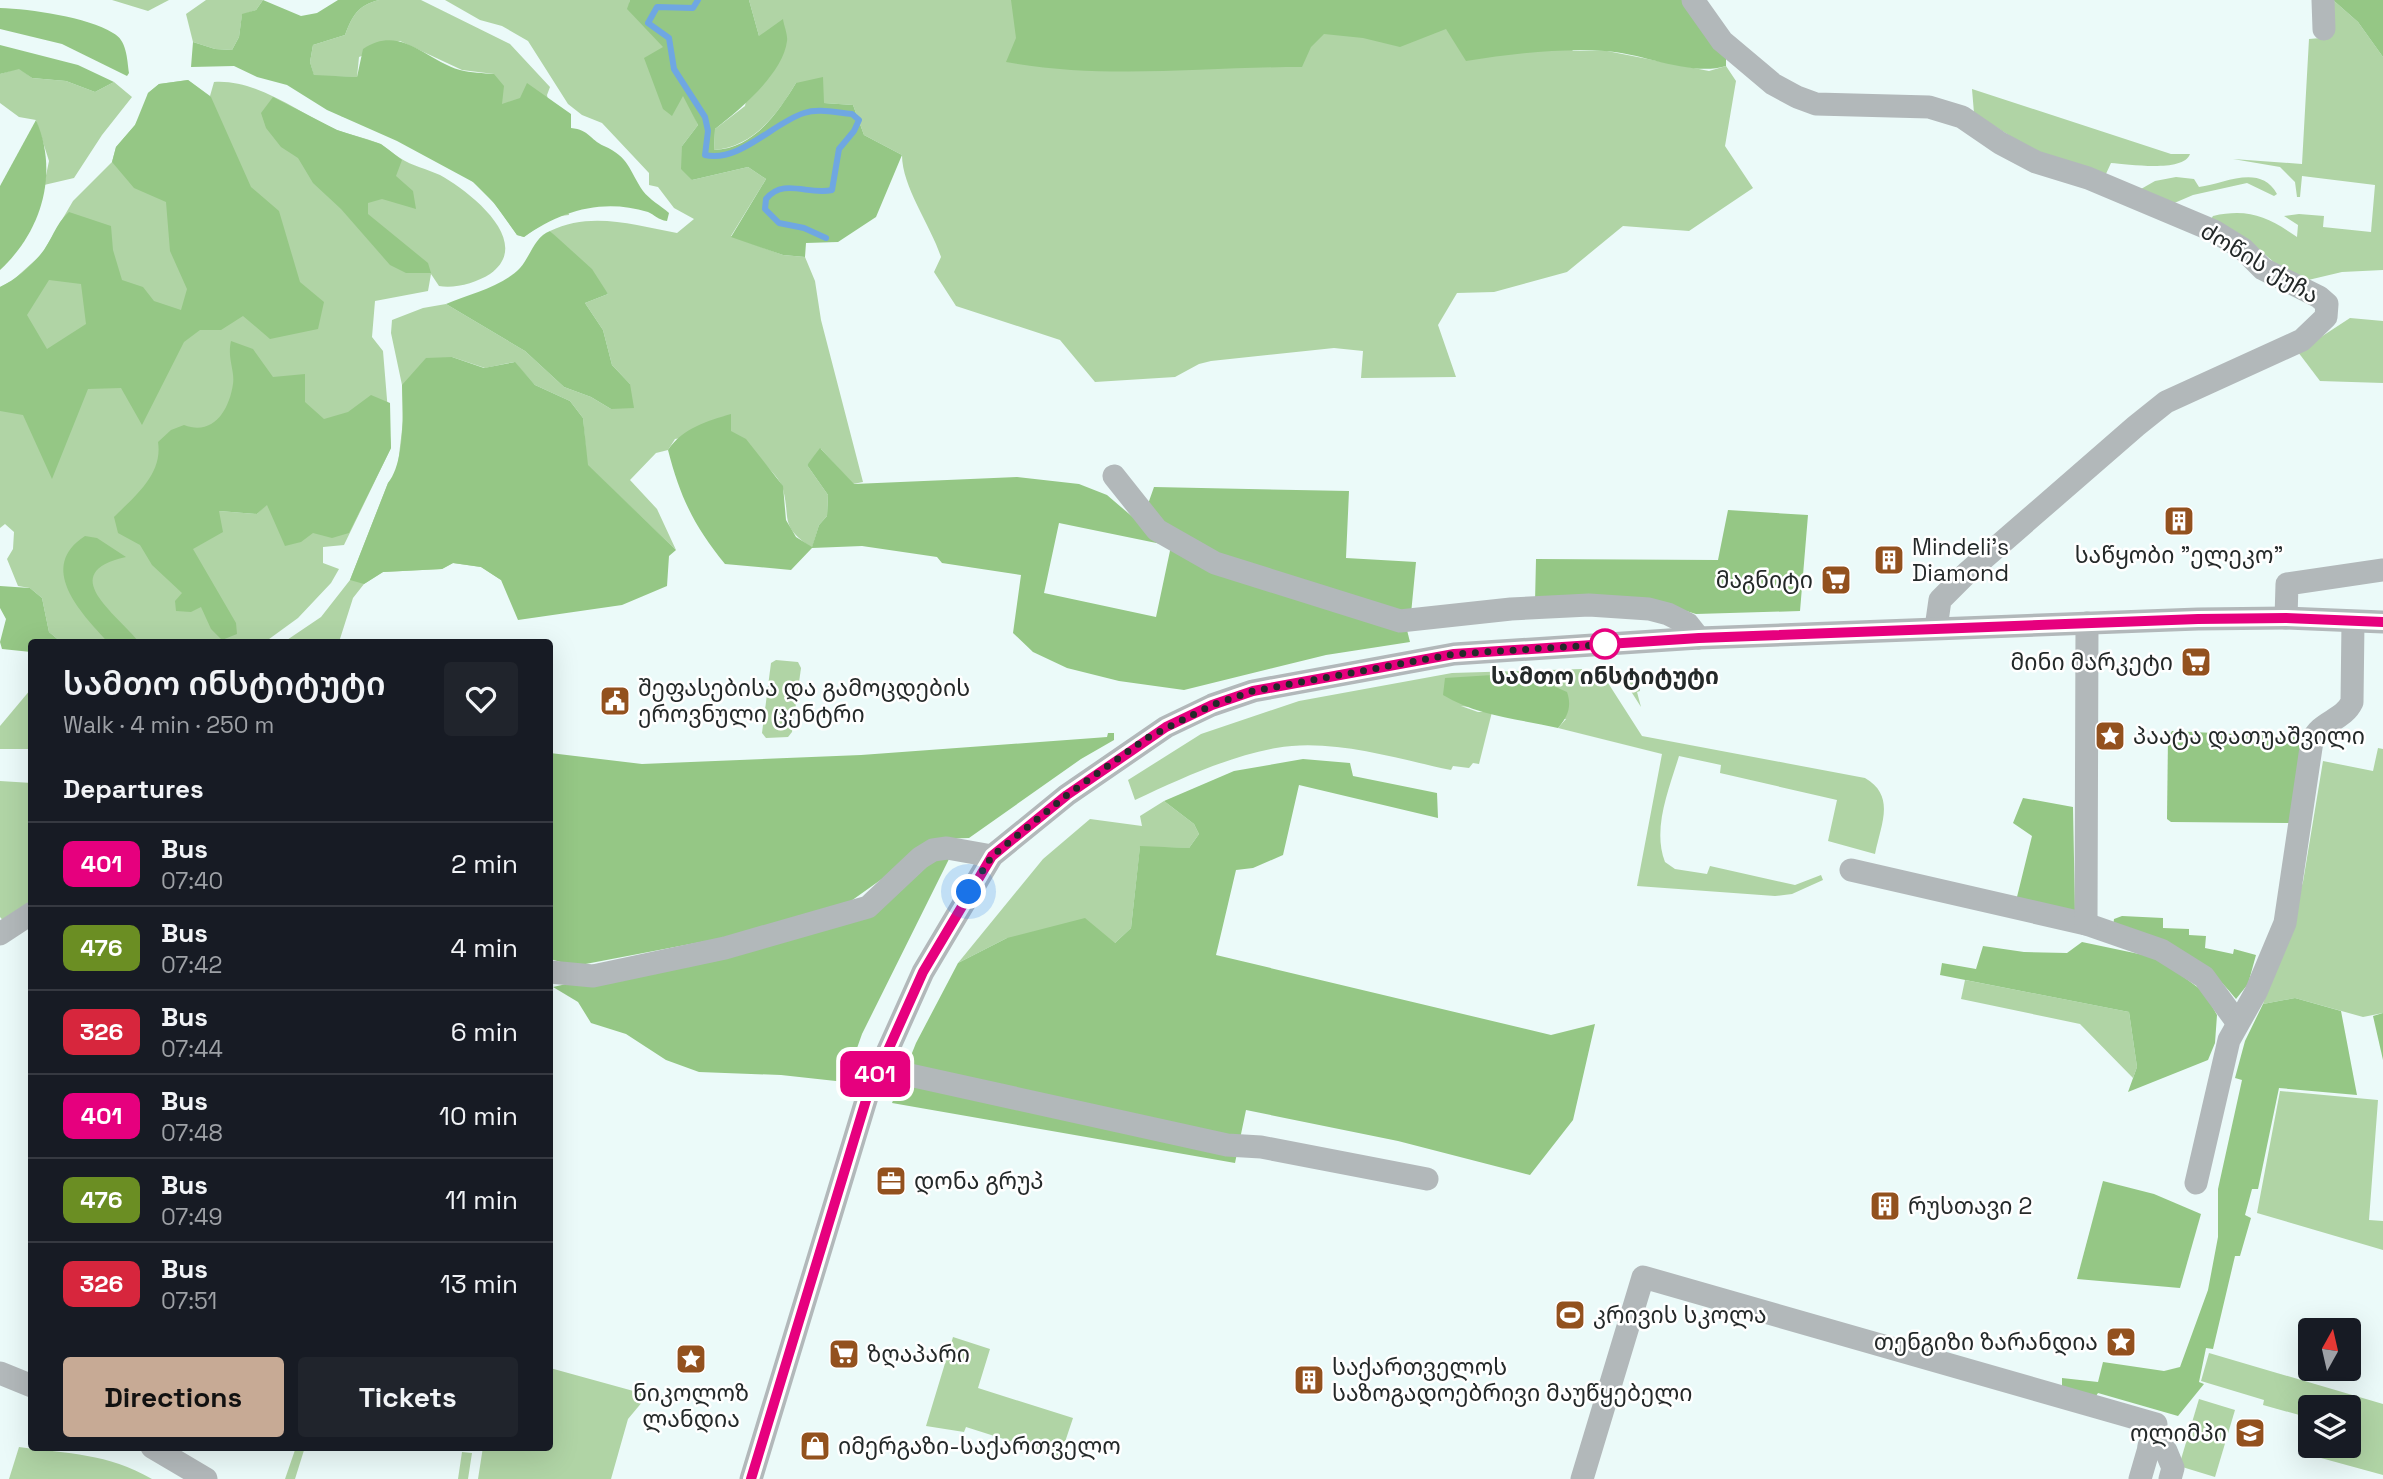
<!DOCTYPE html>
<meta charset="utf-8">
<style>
body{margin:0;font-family:"Space Grotesk","Noto Sans Georgian",sans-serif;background:#20242c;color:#f1f3f6;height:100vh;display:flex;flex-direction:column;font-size:26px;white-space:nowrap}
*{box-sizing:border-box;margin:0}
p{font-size:23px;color:#9ea1a6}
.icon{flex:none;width:38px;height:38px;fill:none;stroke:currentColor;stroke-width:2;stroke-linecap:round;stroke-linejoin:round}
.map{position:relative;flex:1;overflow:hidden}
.drawer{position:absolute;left:28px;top:639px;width:525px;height:812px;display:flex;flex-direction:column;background:#171b24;border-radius:7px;box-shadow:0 7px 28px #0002}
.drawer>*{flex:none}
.badge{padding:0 14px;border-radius:10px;font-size:24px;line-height:46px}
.needle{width:46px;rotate:8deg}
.buttons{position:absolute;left:2298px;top:1318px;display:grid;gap:14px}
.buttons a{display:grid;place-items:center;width:63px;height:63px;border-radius:7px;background:#171b24;box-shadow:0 7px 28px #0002;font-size:35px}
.you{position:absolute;width:35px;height:35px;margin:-18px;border:5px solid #fff;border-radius:50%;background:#1a73e8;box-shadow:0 0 0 10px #1a73e833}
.map>.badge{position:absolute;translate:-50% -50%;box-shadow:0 0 0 4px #fff}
h2{padding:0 35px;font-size:26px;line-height:63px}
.round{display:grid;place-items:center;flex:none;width:74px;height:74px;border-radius:7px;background:#20242c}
.headline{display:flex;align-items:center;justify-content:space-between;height:119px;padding:0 35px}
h1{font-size:33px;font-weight:600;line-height:52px}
.primary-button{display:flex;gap:14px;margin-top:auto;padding:14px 35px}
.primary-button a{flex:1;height:80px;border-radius:7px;background:#c7aa95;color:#111;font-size:28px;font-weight:600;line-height:80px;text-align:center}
.primary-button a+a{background:#20242c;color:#f1f3f6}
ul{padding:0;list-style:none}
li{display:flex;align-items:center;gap:21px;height:84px;padding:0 35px;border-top:2px solid #363941}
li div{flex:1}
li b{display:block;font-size:26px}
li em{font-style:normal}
li .badge{min-width:77px;font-weight:700;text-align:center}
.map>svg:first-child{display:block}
</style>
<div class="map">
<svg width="2383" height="1479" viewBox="0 0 2383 1479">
<rect width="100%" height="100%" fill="#ebfaf9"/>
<g fill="#b0d4a5" fill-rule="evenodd">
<polygon points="112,0 169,0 148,11"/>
<polygon points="206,0 263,0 256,10 242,15 239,37 232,50 215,49 193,42 186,14"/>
<path d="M379 0H421L510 44 550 87 547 95 569 215 552 217 524 237 517 235C504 216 490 195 472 181 446 160 373 126 341 116L494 74 462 70 400 41 359 57 357 77 314 76 310 62 313 45 345 35C352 16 358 5 379 0Z"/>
<path d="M445 0H630L628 9 664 47 698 125 682 146 692 180 748 167 766 179 731 236 783 255 805 257 815 281 821 320 863 482 853 484 821 449 807 465 828 495 827 516 819 525 812 548C779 525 791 521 783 489 781 480 770 470 764 463 731 421 724 432 675 439L668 450 656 453 630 480 657 509 676 550 587 465 583 418 570 401 535 385 514 362 485 368 452 357 501 580 481 567 453 563 442 569 383 572 364 584 353 598 339 642H284L321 617 350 580 388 483 397 472 403 421 402 385 391 333 392 320 423 308 446 304 525 351 564 387 591 397 611 409 630 384 612 365 603 330 585 303 608 294 550 231C591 211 634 225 677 233L694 219 674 208 658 187 649 185V173L602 123 582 115 568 104 528 41 502 26 480 20Z"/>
<path d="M749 0H1528L1573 51H1607L1709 71 1726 66 1736 81 1725 146 1753 188 1689 231 1623 226 1567 272 1494 292 1457 293 1438 325 1456 377 1361 378 1363 351 1334 348 1211 361 1199 364 1175 377 1095 382 1060 340 956 306 934 272 941 257C931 226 902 187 902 155L864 135 853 105 824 103 796 83C777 115 753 147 714 150L715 129 745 106 759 36Z"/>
<path d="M2333 0 2358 22 2383 57V270L2342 272 2304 281 2285 272 2253 244 2211 219 2213 216C2249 208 2268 217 2297 237L2298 225 2284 216 2299 214 2324 216 2323 227 2371 232 2375 185 2302 176 2300 197H2297L2295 182 2280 167 2233 159 2302 164 2309 39 2332 37Z"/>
<polygon points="19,68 32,78 66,81 95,92 114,82 132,97 102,135 74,178 44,185 49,161 36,120 19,117 0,103 0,74"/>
<path d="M188 80 210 96 214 82C258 79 298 113 337 130 351 135 365 138 378 143 387 147 393 154 400 158 412 166 427 169 440 175 469 191 535 242 490 274 476 283 454 289 439 286L431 274 428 291 375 301 372 337 383 351 391 448 344 545 323 547V563L339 569 331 583 298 618 265 642H61L49 632 42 598 30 588 18 586 7 559 13 549 14 532 5 524 0 528V287L12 281 42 254 73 201 112 162 116 147 135 125 146 105 148 93 159 84ZM273 498 257 514 219 511Z"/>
<path d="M1972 89 2171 154H2190C2183 173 2128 164 2111 163L2105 176 2040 155 1974 113Z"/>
<path d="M2176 177 2194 179 2199 187C2224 184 2260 163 2277 194L2274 196 2247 183 2193 195 2172 204 2141 189 2155 181Z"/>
<polygon points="2350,318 2383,321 2383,383 2320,381 2298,352"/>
<polygon points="776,660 798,662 801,668 792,732 788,737 766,738 762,733 771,663"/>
<path d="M1582 669 1581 683 1591 686 1595 672H1601L1642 736 1865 778C1896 796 1881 824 1875 854L1828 841 1837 800 1720 773 1721 765 1679 756C1669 789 1652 829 1665 862L1675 869 1707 874 1710 866 1795 885 1821 875 1823 880 1792 894 1775 896 1637 886 1662 754 1558 728 1566 719 1461 706 1478 712H1492L1479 764 1473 763 1469 768 1453 766 1451 770C1396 759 1333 738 1276 748 1227 757 1180 779 1135 800L1128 780 1201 734 1299 701 1452 673Z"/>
<polygon points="1640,672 1640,691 1637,692 1641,707 1620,674"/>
<polygon points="31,689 31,749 0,749 0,726"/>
<polygon points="2378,748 2383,749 2383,1013 2363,1017 2295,998 2263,1004 2303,882 2323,761 2373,771"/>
<polygon points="0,781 32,783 31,907 6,924 0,917"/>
<polygon points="1164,801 1194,824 1199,834 1189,848 1140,847 1131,928 1115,943 1007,938 958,963 1043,859 1090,819 1142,826 1140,816"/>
<polygon points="1965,980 2129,1012 2137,1067 2133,1078 2080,1024 1961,999"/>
<polygon points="2280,1091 2378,1100 2369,1220 2383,1221 2383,1250 2257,1213"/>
<polygon points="953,1337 990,1349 978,1388 1073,1418 1060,1457 966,1427 964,1432 926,1426"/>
<polygon points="2209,1353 2383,1404 2383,1475 2310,1455 2313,1446 2348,1446 2348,1407 2310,1407 2310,1418 2263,1405 2264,1400 2201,1381"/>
<polygon points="550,1368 648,1395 628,1419 611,1479 478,1479 483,1447 550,1447"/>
<polygon points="2199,1399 2235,1410 2215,1477 2179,1466"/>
<path d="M19 1447C69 1454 107 1453 152 1479H9Z"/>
<polygon points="296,1447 305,1447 295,1479 285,1479"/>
<polygon points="462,1452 472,1453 468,1479 458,1479"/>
</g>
<g fill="#95c785" fill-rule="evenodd">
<path d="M263 0 301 16 317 13 338 0H379C358 5 352 16 345 35L313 45 310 62 314 75 357 77 363 49C400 24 424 59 460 70 471 73 483 73 494 74L504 86 502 104 520 98 527 83 571 114V128C590 130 589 139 604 146 629 157 629 170 643 191 649 199 661 206 669 213L667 221C658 220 655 215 648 212 602 198 561 211 524 237L517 235 494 203 473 182 397 141 327 110 287 85 257 77 234 66 191 67 193 42 215 49 232 50 239 37 242 14 256 10Z"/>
<path d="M630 0H749L759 36 783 19C784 26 788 35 787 41 783 74 739 110 715 129L714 150C753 149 777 114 796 83L823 77 824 103 853 105 864 135 902 155 876 217 838 242 806 243 805 257 783 255 731 237 766 179 748 167 692 180 681 169 682 146 698 125 683 96 672 116 663 109 644 58 663 47 627 9Z"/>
<path d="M1011 0H1685L1726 58V66C1691 77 1642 53 1605 51 1559 48 1511 54 1466 61L1446 29 1400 47 1363 38 1324 34 1311 47 1302 67C1204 67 1103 80 1006 62L1016 38Z"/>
<polygon points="2333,0 2383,0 2383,57 2358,22"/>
<path d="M0 8C31 9 87 17 113 33 127 40 127 59 129 73L127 76 62 44 0 29Z"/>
<polygon points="0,45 78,65 114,82 95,92 66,81 32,78 19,69 0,74"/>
<path d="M188 80 211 97 251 187 279 211 300 282 324 302 318 329 270 339 243 316 221 330H200L184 342 142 425 121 388 88 389 52 479 23 415 0 411V287C15 280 30 267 40 255 52 241 55 224 69 212L111 226 113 250 122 280 143 287 154 301 181 310 187 289 170 251 166 202 134 188 112 162 116 147 135 125 148 93 159 84ZM49 280 81 284 86 324 47 349 27 315Z"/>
<polygon points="273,97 337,130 381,144 402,160 396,176 413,191 416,209 382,199 368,203 368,214 428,263 431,273 406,273 390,265 341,209 313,183 298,158 281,147 266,128 261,113"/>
<path d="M36 120C59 173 42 231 0 270V186Z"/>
<path d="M550 231 592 269 608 294 585 303 603 330 612 365 630 384 634 408 611 409 591 397 564 387 525 351 446 304C469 294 502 287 520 268 530 257 535 236 550 231Z"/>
<path d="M231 341 253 349 273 377 305 374V402L324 419 348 412 371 395 390 403 391 448 349 533 332 538 313 533 301 542 285 546 267 505 257 514 219 511 223 532 193 549 236 623 237 634 222 640 211 629 201 607 191 612 176 611 175 601 182 593 152 565 140 545 118 533 114 517C135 496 163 474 158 442L171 430 184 425C213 436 229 411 233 384 235 370 227 359 231 341Z"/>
<path d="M452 357 484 368 515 362 535 385 570 401 583 418 588 465 676 550 669 556 667 586 622 605 518 620 501 580 481 567 453 563 442 569 383 572 364 584 350 580 388 483C405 462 403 413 402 385L426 358Z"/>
<path d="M731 414V431L746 439 783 486 786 520 796 537 812 547 819 525 827 516 828 495 807 465 820 448 854 484 1017 477 1079 484 1107 495 1156 537 1407 630 1410 642 1326 655 1184 690 1119 681 1067 668 1033 652 1013 633 1021 575 942 563 937 557 862 546 812 548 791 570 725 564C694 526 680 497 668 450 683 428 707 421 731 414ZM1059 523 1171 546 1156 617 1044 593Z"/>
<polygon points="1154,487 1349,491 1346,558 1416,562 1411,614 1215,558 1160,526 1148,504"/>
<polygon points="1728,510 1808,515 1800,611 1696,614 1660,603 1535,602 1536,559 1718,560"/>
<path d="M85 536 97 538 126 557C55 573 116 613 139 642H108C80 612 37 567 85 536Z"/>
<polygon points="0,586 30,588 42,598 49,632 61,642 32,642 31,652 2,649 0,642 6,619 0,608"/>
<path d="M1524 673 1567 692C1572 706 1568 717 1558 728 1519 719 1477 716 1443 695L1445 678Z"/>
<polygon points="2172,731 2296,737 2304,746 2293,823 2171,822 2167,819 2168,737"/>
<polygon points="1108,733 1114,733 1114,740 1081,759 969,838 938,839 851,901 722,938 575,966 550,959 550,753 642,764 861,755 1094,738 1107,737"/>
<polygon points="1303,759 1350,763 1353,776 1437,793 1438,818 1299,785 1283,855 1253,868 1236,870 1216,955 1551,1035 1595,1024 1573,1120 1530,1175 1398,1141 1246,1110 1235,1163 892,1103 916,1043 958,963 1007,938 1085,918 1115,943 1131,928 1140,846 1189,848 1199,834 1194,824 1164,801 1234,771"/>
<polygon points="2023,798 2073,807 2075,911 2015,905 2032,836 2013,823"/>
<polygon points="935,859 949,859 862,1034 845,1082 781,1075 699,1072 666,1060 626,1034 591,1023 578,1002 553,987 874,915"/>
<path d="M2122 916 2163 918V928L2189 929V935L2206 936 2205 948 2233 954 2234 949 2256 955 2248 984 2236 999C2202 956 2166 937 2113 927L2114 919Z"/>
<polygon points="2082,942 2158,958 2204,992 2217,1015 2215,1043 2208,1060 2128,1092 2137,1067 2129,1012 1940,975 1942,963 1976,969 1983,946 2024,952 2067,953"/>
<polygon points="2295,998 2341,1011 2357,1095 2279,1088 2258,1189 2252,1189 2245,1215 2251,1218 2240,1256 2235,1256 2213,1349 2206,1348 2199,1382 2204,1384 2178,1416 2098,1393 2096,1396 2062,1387 2062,1378 2098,1382 2103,1362 2164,1371 2180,1367 2208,1290 2218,1237 2218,1189 2242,1080 2235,1078 2245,1041 2263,1004"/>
<polygon points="2383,1013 2383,1060 2373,1016"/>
<polygon points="2103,1181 2154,1194 2201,1214 2180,1288 2077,1279"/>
</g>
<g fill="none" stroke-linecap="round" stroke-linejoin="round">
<path stroke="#6fa7e2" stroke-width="6" d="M698 0 693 8 657 7 648 23 669 38 674 69 705 117 708 131 705 155C739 163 773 123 804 113 819 108 837 113 852 114L859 120 854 131 839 149 832 190C809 196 784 177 766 199L765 209 779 223 804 228 826 238"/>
<g stroke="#b2b8ba" stroke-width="23">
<polyline points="1693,0 1722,41 1773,84 1797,97 1816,104 1929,107 1962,117 2000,143 2036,162 2088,178 2214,231 2243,249 2263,269 2319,297 2327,304 2326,317 2302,340 2166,402 2136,426 1968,572 1940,600 1936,628"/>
<polyline points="2323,0 2324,29"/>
<polyline points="1114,476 1157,530 1215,563 1400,621 1511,609 1589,605 1649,609 1668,614 1688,624 1699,638"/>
<polyline points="2286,618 2287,584 2383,570"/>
<polyline points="1851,870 2086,924 2161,950 2204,977 2237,1022"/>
<polyline points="2086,924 2087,623"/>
<polyline points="0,934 32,913"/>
<polyline points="550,972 593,976 725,948 868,907 920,858 933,850 947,848 992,856"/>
<polyline points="878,1068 1227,1145 1261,1147 1427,1179"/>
<path d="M2196 1183 2229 1040 2256 992 2285 923 2312 741C2320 721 2343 721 2352 702L2353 622"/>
<polyline points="0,1373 32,1386"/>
<polyline points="2149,1446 2166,1451 2173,1468 2170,1479"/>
<polyline points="152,1447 206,1479"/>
<polyline points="751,1479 867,1097 923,972 992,856 1067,795 1166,727 1212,705 1253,691 1454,654 1699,638 2198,619 2286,618 2383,622"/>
<polyline points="1582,1479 1643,1277 2156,1424 2140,1479"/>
</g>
</g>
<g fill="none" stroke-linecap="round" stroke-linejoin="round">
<g stroke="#fff" stroke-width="16">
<polyline id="line" points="751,1479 867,1097 923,972 992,856 1067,795 1166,727 1212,705 1253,691 1454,654 1699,638 2198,619 2286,618 2383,622"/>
</g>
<use href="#line" stroke="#e6007e" stroke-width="10"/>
<polyline stroke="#242929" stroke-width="7" stroke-dasharray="0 12.6" points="969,892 992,856 1067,795 1147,738 1212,705 1253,691 1454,654 1610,644 1605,644"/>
</g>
<defs>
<g id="building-square" transform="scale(1.575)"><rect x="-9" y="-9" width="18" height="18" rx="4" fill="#93511e" stroke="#fff"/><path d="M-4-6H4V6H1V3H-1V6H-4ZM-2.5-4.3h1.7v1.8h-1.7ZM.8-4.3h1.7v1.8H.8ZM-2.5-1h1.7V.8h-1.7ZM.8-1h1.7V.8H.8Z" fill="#fff"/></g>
<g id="supermarket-square" transform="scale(1.575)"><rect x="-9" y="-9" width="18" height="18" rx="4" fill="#93511e" stroke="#fff"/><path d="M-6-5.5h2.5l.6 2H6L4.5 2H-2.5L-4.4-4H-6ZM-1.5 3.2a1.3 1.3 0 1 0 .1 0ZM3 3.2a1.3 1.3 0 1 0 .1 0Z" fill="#fff"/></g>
<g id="civic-square" transform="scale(1.575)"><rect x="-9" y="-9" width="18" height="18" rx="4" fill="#93511e" stroke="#fff"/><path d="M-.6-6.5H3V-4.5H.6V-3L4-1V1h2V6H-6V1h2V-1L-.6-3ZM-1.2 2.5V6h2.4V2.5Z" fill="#fff"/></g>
<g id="sight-square" transform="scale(1.575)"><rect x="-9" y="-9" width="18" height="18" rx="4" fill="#93511e" stroke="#fff"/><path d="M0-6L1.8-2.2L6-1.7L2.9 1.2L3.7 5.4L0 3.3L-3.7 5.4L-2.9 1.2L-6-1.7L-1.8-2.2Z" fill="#fff"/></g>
<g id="office-square" transform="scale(1.575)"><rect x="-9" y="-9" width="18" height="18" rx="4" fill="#93511e" stroke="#fff"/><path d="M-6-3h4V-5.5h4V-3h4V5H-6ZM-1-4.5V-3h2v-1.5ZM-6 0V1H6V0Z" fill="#fff"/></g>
<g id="stadium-square" transform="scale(1.575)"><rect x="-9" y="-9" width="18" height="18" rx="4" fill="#93511e" stroke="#fff"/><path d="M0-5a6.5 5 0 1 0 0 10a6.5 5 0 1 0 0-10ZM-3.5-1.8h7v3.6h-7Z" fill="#fff"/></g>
<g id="school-square" transform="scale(1.575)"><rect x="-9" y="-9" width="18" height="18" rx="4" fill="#93511e" stroke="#fff"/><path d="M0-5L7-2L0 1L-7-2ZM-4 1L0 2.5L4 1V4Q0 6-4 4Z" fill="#fff"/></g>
<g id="shop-square" transform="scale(1.575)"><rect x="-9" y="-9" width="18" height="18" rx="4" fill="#93511e" stroke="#fff"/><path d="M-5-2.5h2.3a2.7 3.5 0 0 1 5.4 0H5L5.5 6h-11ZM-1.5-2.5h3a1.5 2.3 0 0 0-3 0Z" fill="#fff"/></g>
</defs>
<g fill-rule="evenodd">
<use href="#building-square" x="2179" y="521"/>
<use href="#building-square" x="1889" y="560"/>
<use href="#supermarket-square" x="1836" y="580"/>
<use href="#supermarket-square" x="2196" y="662"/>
<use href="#civic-square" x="615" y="701"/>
<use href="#sight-square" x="2110" y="736"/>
<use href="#office-square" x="891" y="1181"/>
<use href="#building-square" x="1885" y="1206"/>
<use href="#stadium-square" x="1570" y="1315"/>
<use href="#sight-square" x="2121" y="1342"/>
<use href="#supermarket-square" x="844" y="1354"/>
<use href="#sight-square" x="691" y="1359"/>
<use href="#building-square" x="1309" y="1380"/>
<use href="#school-square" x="2250" y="1433"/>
<use href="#shop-square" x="815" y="1446"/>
</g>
<circle fill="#fff" stroke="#e6007e" stroke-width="3.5" cx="1605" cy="644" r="14"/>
<g text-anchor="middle" stroke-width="5" stroke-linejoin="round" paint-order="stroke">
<g font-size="23" fill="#242929" stroke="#fff">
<text transform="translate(2260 263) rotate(31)" y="8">ძოწის ქუჩა</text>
</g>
<g font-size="23" fill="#242929" stroke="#fff" text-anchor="start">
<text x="1912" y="555">Mindeli's<tspan x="1912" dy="26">Diamond</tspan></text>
<text x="2179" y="563" text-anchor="middle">საწყობი "ელეკო"</text>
<text x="1813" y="588" text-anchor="end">მაგნიტი</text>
<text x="2173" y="670" text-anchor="end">მინი მარკეტი</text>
<text x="638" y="696">შეფასებისა და გამოცდების<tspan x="638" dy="26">ეროვნული ცენტრი</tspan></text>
<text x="2133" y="744">პაატა დათუაშვილი</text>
<text x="914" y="1189">დონა გრუპ</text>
<text x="1908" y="1214">რუსთავი 2</text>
<text x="1593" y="1323">კრივის სკოლა</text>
<text x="2098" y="1350" text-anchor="end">თენგიზი ზარანდია</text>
<text x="867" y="1362">ზღაპარი</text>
<text x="1332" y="1375">საქართველოს<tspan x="1332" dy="26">საზოგადოებრივი მაუწყებელი</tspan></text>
<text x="691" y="1401" text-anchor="middle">ნიკოლოზ<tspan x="691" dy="26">ლანდია</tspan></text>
<text x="2227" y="1441" text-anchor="end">ოლიმპი</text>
<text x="838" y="1454">იმერგაზი-საქართველო</text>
</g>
<g font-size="23" font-weight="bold" fill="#242929" stroke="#fff">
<text x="1605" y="684">სამთო ინსტიტუტი</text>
</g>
</g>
</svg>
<div class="buttons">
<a><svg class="needle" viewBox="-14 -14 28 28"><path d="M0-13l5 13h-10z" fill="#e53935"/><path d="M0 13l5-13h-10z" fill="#9ea1a6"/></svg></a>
<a><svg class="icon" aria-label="layers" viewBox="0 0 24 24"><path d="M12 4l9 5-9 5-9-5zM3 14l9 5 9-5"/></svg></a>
</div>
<div class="you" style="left:969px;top:892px"></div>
<b class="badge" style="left:875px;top:1074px;background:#e6007e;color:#fff">401</b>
<section class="drawer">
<div class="headline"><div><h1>სამთო ინსტიტუტი</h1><p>Walk · 4 min · 250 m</p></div><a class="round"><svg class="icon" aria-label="heart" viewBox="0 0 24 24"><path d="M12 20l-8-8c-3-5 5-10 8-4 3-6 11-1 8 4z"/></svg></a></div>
<h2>Departures</h2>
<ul>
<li><span class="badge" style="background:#e6007e;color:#fff">401</span><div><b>Bus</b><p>07:40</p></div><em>2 min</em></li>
<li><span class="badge" style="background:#6b8e23;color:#fff">476</span><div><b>Bus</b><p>07:42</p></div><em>4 min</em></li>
<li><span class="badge" style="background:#d7263d;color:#fff">326</span><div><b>Bus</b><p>07:44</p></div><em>6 min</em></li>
<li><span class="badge" style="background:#e6007e;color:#fff">401</span><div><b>Bus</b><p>07:48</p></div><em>10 min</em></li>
<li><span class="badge" style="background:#6b8e23;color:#fff">476</span><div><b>Bus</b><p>07:49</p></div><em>11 min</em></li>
<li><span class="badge" style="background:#d7263d;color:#fff">326</span><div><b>Bus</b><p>07:51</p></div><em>13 min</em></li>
</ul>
<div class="primary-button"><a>Directions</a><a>Tickets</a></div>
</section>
</div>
